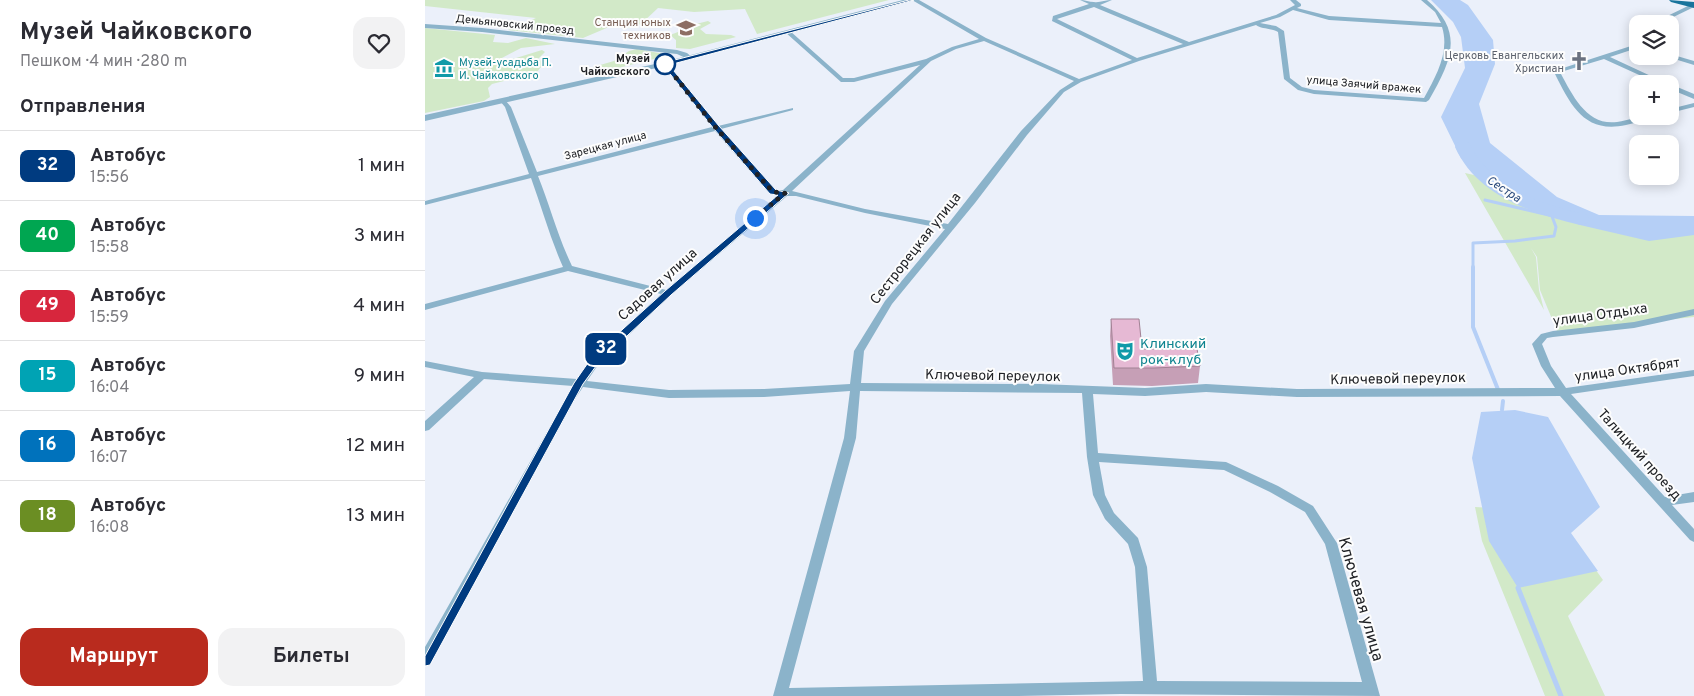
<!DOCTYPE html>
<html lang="ru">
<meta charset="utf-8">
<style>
body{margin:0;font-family:Overpass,sans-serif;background:#f2f2f3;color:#2b2b33;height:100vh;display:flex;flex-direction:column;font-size:19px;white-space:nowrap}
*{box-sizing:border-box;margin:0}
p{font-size:16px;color:#7c7c81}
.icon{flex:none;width:28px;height:28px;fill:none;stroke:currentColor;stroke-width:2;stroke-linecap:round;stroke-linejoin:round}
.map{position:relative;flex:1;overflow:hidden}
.details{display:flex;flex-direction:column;background:#fff;width:425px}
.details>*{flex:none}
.badge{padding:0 10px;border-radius:8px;font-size:18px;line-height:32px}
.fabs{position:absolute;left:1204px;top:15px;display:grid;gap:10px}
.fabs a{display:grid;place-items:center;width:50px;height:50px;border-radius:10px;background:#fff;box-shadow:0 2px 12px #0003;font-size:25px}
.you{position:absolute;width:25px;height:25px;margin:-12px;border:4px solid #fff;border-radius:50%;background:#1a73e8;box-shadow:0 0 0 8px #1a73e833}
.map>.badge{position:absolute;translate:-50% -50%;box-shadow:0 0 0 2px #fff}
h2{padding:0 20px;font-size:19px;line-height:45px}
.round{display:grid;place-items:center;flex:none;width:52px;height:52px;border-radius:15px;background:#f2f2f3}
.head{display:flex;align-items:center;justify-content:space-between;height:85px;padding:0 20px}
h1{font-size:24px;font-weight:700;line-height:38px}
.primary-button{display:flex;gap:10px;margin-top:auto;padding:10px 20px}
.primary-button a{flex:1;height:58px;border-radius:15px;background:#b92b1e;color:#fff;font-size:20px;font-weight:700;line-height:58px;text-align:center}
.primary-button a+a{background:#f2f2f3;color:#2b2b33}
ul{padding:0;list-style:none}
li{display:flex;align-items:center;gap:15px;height:70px;padding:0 20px;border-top:1px solid #e1e1e2}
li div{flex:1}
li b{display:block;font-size:19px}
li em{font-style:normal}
li .badge{min-width:55px;font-weight:700;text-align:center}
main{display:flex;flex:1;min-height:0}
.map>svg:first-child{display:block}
</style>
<main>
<section class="details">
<div class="head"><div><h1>Музей Чайковского</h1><p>Пешком · 4 мин · 280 m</p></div><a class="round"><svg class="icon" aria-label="heart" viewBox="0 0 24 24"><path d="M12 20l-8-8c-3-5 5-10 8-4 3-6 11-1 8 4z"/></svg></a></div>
<h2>Отправления</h2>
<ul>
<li><span class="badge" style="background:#003b80;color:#fff">32</span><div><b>Автобус</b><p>15:56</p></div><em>1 мин</em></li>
<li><span class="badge" style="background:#00a651;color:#fff">40</span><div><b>Автобус</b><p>15:58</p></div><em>3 мин</em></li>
<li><span class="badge" style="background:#d7263d;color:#fff">49</span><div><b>Автобус</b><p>15:59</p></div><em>4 мин</em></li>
<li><span class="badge" style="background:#00a3b4;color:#fff">15</span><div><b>Автобус</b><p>16:04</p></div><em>9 мин</em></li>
<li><span class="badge" style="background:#0072bc;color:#fff">16</span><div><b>Автобус</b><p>16:07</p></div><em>12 мин</em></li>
<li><span class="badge" style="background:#6b8e23;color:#fff">18</span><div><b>Автобус</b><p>16:08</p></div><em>13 мин</em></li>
</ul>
<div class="primary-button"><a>Маршрут</a><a>Билеты</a></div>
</section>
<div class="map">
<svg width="1269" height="696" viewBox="0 0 1269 696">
<rect width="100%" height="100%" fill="#ebf0fa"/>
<g fill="#d2e9c8">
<polygon points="0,0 464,0 332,34 320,9 269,12 233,8 216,24 204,28 184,27 158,38 83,30 111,18 0,6"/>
<polygon points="283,21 286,23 275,29 281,34 306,35 311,37 265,49 251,48 251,40 245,35 253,32 255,28"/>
<polygon points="0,28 70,35 68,42 83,43 101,38 130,44 96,48 73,60 81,61 117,50 120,52 112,60 121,61 111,73 67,84 63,88 65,97 59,101 0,113"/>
<polygon points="212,49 245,55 173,73 168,67 189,61 204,51"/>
<polygon points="1040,173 1058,177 1101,204 1181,227 1133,216 1134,219 1214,238 1269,233 1269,317 1132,331 1115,290 1112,257 1106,248 1111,257 1114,290 1119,310"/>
<polygon points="1050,507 1147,512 1138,524 1178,580 1143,616 1180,696 1120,696 1057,541"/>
</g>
<g fill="#b5cff6">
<polygon points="1006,0 1035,0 1043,5 1068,40 1070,64 1054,104 1065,143 1132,197 1174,215 1269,216 1269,235 1224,241 1155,225 1090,197 1036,158 1016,117 1040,68 1036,37 1028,22"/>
<polygon points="1090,410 1123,417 1175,507 1146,533 1173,571 1093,588 1064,541 1047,458 1056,412"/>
</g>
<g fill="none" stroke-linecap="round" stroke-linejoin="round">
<g stroke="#b5cff6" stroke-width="3">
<polyline points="1060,200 1128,216"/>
<polyline points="1048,268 1048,243 1090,241 1129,236 1131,227 1125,211"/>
</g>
<g stroke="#b5cff6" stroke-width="4">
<polyline points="1048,267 1048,327 1074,392"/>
<polyline points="1077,410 1078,401"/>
</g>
<polyline stroke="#b5cff6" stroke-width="5" points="1093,588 1136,696"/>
<path fill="#b5cff6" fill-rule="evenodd" d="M1038 142 1044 143C1048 149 1050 155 1054 160 1082 193 1121 205 1162 215L1164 219 1162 223 1155 225C1107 213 1052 196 1030 147L1032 143Z"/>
<g fill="#8bb3ca" fill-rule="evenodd">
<path d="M487 0H494L561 38 654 79 707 60 627 21 628 16 664 4 655 0C660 0 664 2 669 2 674 3 681 0 687 0L675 5 764 42 851 15 870 5 865 0H871L876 4V6L872 8 904 16 1016 23 1010 12 996 0H1002C1040 33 1026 61 1004 100L1001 102 889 94 873 90 859 79 853 32C846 28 836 29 831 25L714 61 656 82 639 92 602 135 550 203 467 304 439 351 436 383 615 384 720 388 781 384 872 389 1130 388 1116 366 1107 344 1116 334 1128 331 1209 322 1269 309V315L1209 328 1128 337 1122 338 1117 344 1126 366 1141 388 1269 370V376L1146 394 1240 497 1269 492V502L1247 505 1269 529V542L1265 540 1135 396 872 397 781 392 720 396 668 394 673 453 801 462 853 486 888 506 912 543 955 696 696 694 593 696H348L419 438 425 391 339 397 244 398 158 387 150 399 5 664 0 666V647L148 386 59 379 4 430 0 431V421L49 377 0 367V361L57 372 152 379 167 358 236 294 143 271 0 310V304L138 267C125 238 117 208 106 178L0 205V201L104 174 80 107 75 101 76 100H80L86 107 112 172 287 127 238 65 237 64 240 62 242 63 293 126 368 108V110L296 129 350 190H358L495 65 429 82H416L360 32 365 31 418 78H429L501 59 527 47 554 39ZM669 7 758 44 712 58 632 19ZM868 10 904 20 1017 27C1025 52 1011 76 999 98L889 90 877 87 865 78 859 31 851 26 835 23 855 17ZM559 41 649 81 635 90 596 131 523 224 440 209 367 191 506 61 531 49ZM290 131 345 194 353 195 241 290 147 266C133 237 125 206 113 176ZM362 196H371L440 213 520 229 460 301 429 351 425 384 339 389 244 390 162 381 175 362 246 295ZM435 391 657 393 662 457 668 495 680 519 703 544 710 567 718 681 364 688 431 438ZM674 462 799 470 845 492 880 512 900 544 937 682 732 681 722 567 713 538 689 513 680 495Z"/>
<polygon points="1269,3 1269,7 1234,24 1226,24"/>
<polygon points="0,24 57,28 252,50 262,53 268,58 265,60 252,54 57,32 0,28"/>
<path d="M1212 30V48L1185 57 1243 84H1234L1179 59 1139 71 1136 74C1148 96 1162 126 1192 122 1204 120 1214 116 1226 116 1219 121 1209 123 1201 125 1160 134 1146 106 1130 74L1135 69 1209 45V32Z"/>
<polygon points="1245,54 1269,61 1269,65 1243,57"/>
<polygon points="1245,84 1269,94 1269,99 1245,89"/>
<polygon points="1269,103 1269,107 1245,113 1245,109"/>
</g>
<polygon fill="#8bb3ca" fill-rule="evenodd" points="478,0 490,0 240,66 0,121 0,115 239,62"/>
<polygon fill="#18749c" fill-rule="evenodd" points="1244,0 1269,2 1269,8 1246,2"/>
</g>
<polygon fill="#c69fb6" points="686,319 717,349 775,366 773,383 727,386 688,385 685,336"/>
<polygon fill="#e6b9d4" stroke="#a18294" points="686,319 714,319 717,349 772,349 775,366 729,368 689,368"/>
<polygon fill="#003b80" stroke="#fff" points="484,0 489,0 244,65 294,126 351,190 364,193 246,295 174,362 158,384 5,665 0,666 0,656 149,383 167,357 240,291 353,195 345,194 289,129 238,65 238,63"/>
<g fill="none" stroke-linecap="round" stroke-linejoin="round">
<polyline stroke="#202226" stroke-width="5" stroke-dasharray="0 9" points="240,64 291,128 348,192 360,193 330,218"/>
</g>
<defs>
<g id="school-bare" transform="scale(1.5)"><path d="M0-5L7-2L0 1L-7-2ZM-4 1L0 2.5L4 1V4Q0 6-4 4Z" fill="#8d6e63" stroke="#fdfdfd" stroke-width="2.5" paint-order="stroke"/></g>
<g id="church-bare" transform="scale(1.5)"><path d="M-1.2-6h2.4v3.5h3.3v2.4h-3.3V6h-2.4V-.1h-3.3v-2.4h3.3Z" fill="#6b7280" stroke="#fdfdfd" stroke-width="2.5" paint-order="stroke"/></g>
<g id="museum-bare" transform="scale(1.5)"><path d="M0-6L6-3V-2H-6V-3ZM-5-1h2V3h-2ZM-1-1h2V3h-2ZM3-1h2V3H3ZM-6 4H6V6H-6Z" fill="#0f9aa8" stroke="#fdfdfd" stroke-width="2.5" paint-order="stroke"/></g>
<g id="theatre-bare" transform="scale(1.5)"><path d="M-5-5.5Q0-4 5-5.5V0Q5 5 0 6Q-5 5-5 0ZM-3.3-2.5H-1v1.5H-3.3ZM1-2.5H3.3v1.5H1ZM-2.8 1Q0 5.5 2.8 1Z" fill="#0f9aa8" stroke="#fdfdfd" stroke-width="2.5" paint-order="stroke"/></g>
</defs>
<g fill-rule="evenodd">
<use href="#school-bare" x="261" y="28"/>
<use href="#church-bare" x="1154" y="61"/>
<use href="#museum-bare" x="19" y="68"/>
<use href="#theatre-bare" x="700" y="351"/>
</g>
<circle fill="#fff" stroke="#003b80" stroke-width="2.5" cx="240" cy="64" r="10"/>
<g text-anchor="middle" stroke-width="4" stroke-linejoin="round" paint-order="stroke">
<g font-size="11" fill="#785e54" stroke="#fdfdfd" text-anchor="end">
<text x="246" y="26">Станция юных<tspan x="246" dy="13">техников</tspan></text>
</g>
<g font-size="11" fill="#202226" stroke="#fdfdfd">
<text transform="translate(90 24) rotate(6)" y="4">Демьяновский проезд</text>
<text transform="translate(939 84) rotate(5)" y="4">улица Заячий вражек</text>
<text transform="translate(180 145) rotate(-15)" y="4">Зарецкая улица</text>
</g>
<g font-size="11" fill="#5b616d" stroke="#fdfdfd" text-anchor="end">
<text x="1139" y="59">Церковь Евангельских<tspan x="1139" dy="13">Христиан</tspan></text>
</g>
<g font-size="11" font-weight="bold" fill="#202226" stroke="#fdfdfd" text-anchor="end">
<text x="225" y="62">Музей<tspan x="225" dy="13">Чайковского</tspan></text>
</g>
<g font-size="11" fill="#0d838f" stroke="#fdfdfd" text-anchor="start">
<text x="34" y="66">Музей-усадьба П.<tspan x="34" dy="13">И. Чайковского</tspan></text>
</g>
<g font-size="12" font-style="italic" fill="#274779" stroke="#fdfdfd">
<text transform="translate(1079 189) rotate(33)" y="4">Сестра</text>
</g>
<g font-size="14" fill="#202226" stroke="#fdfdfd">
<text transform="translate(490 248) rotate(-52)" y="5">Сестрорецкая улица</text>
<text transform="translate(232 284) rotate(-42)" y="5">Садовая улица</text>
<text transform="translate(1175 314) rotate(-8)" y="5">улица Отдыха</text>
<text transform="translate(1202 369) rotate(-8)" y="5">улица Октябрят</text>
<text transform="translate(568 375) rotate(1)" y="5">Ключевой переулок</text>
<text transform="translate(973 378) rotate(-1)" y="5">Ключевой переулок</text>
<text transform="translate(1215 454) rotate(48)" y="5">Талицкий проезд</text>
</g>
<g font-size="14" fill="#0d838f" stroke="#fdfdfd" text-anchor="start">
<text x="715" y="348">Клинский<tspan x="715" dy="16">рок-клуб</tspan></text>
</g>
<g font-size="16" fill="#202226" stroke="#fdfdfd">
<text transform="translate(937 599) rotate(74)" y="6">Ключевая улица</text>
</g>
</g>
</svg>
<div class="fabs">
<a><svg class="icon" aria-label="layers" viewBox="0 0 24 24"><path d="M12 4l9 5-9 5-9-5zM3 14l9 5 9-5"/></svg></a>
<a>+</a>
<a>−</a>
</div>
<div class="you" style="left:330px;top:218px"></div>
<b class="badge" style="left:181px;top:349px;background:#003b80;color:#fff">32</b>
</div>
</main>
